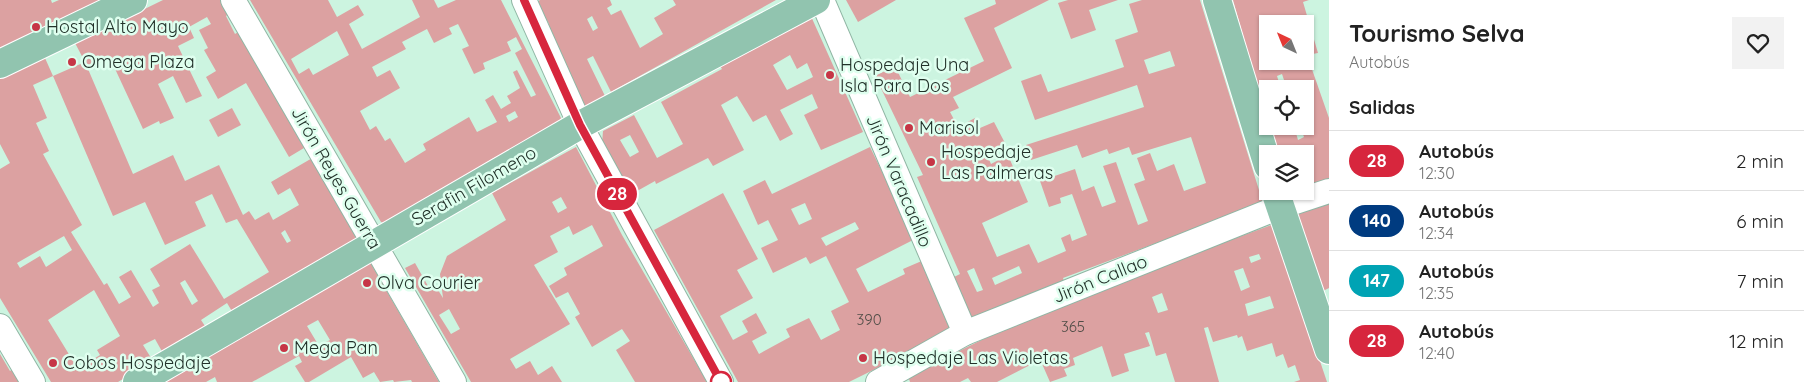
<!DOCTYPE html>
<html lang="es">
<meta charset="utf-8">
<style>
body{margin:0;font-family:Quicksand,sans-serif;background:#f2f2f2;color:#222;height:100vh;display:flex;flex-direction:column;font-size:19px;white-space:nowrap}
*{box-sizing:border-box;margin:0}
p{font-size:16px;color:#767676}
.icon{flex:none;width:28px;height:28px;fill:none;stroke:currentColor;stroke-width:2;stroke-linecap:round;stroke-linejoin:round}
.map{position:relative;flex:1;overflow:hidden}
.sheet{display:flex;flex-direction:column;background:#fff;width:475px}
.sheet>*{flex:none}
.badge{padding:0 10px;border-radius:16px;font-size:18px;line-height:32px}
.needle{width:32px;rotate:317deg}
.controls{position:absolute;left:1259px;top:15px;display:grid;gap:10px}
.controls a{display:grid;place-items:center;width:55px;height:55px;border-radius:0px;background:#fff;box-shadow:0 1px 4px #0004;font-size:25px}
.map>.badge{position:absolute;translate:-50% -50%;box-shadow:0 0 0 2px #fff}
h2{padding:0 20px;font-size:19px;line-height:45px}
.round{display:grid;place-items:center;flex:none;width:52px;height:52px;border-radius:0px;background:#f2f2f2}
.overview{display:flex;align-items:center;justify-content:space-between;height:85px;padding:0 20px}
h1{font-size:24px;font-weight:700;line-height:38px}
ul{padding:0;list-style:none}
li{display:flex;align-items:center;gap:15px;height:60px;padding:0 20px;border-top:1px solid #e0e0e0}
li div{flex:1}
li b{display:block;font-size:19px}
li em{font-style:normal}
li .badge{min-width:55px;font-weight:700;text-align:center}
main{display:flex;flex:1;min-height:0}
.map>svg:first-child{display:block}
</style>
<main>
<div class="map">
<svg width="1329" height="382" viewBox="0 0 1329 382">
<rect width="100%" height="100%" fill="#ccf4e0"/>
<g fill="#dca1a1" fill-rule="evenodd">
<polygon points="0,0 51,0 52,3 59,0 115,0 0,52"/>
<path d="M163 0H225L231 12 226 16 235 34 243 29 309 145 289 157 246 83 218 99 206 77 216 71 204 50 208 48 199 30 211 24 207 17 189 27 194 38 178 46 202 96 186 103 173 76 158 84 174 118 160 124 159 121 143 129 110 58 88 69 133 174 173 155 185 181 219 165 243 215 249 211 255 220 269 212 273 220 299 205 290 188 278 195 271 182 314 157 359 240 233 313 227 303 201 320 207 329 164 355 155 339 143 345 153 361 118 382H51L0 298V169L10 163 0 144V78L45 58 53 76 85 62 75 43ZM53 76 113 216 145 202 165 245 206 226 195 202 212 194 226 223 237 219 269 272 224 299 190 244 150 269 160 286 152 290 159 303 153 307 131 270 119 277 131 297 119 304 107 283 104 285 71 232 82 225 43 154 49 151 36 123 47 118 33 85ZM285 230 291 241 287 243 281 233ZM64 236 72 250 46 267 40 256 20 268 17 263ZM185 280 198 301 192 305 180 283ZM94 290 120 336 97 350 100 355 78 369 48 320Z"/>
<path d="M250 0H328L337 17 358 5 364 15 349 24 362 49 420 17 412 0H434L438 8 456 0H501L561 118 559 122 544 131 492 159 386 224 381 222ZM458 24 469 46 462 49 474 74 485 69 483 63 511 51 507 42 516 37 522 49 515 53 536 95 531 97 517 70 513 72 520 88 507 96 511 103 501 109 493 95 485 100 497 122 477 132 469 117 423 144 426 150 405 163 390 138 385 141 376 126 370 130 360 111 400 88 390 70 377 77 372 67 406 49 402 42 427 29 434 43 452 34 449 28ZM337 31 349 55 313 75 309 68 299 74 291 59ZM515 111 518 117 509 122 506 116Z"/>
<path d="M540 0H610L612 5 607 8 611 15 621 10 640 48 663 34 654 18 676 5 673 0H776L611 92 593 56 587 59 605 96 583 107 544 26 549 24 537 2ZM592 16 598 28 593 31 587 19Z"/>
<polygon points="846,0 896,0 858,22"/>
<path d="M995 0H1049L994 28 1012 68 953 97 959 108 950 112 958 127 975 118 980 128 994 122 1005 143 986 153 991 164 1008 155 1028 202 982 223 997 257 1029 244 1038 263 1066 251 1061 238 1070 234 1072 241 1087 235 1072 194 1060 198 1061 203 1049 207 1040 181 1075 169 1082 191 1094 186 1102 207 1116 202 1103 166 1116 162 1138 225 1148 221 1134 184 1145 180 1137 158 1150 153 1157 171 1174 164 1184 191 1206 183 1191 137 1132 155 1129 147 1109 154 1107 149 1082 158 1077 145 1031 160 1026 145 1144 107 1137 85 1035 120 1021 81 1041 74 1048 92 1124 67 1115 40 1138 32 1129 4 1142 0H1200L1263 203 1063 278 1064 281 972 321 954 277 960 274 917 177 923 175 875 76 895 66 910 97 984 61 964 18 996 4ZM1170 51 1175 66 1149 74 1144 60ZM1019 266 1022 273 995 285 992 278ZM974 268 983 290 977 292 967 271Z"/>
<polygon points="1068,0 1118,0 1089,10 1096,30 1071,39 1058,3"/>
<path d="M1233 0H1309L1303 2 1318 53 1307 55 1329 118V180L1305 189V154H1277L1268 126H1294L1298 140 1304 137 1300 126H1305V89H1287L1282 74 1277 76 1281 89H1268V124ZM1268 24H1305V61H1268Z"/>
<path d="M810 14 863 132 821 150 804 115 818 108 812 94 780 110 793 134 780 141 766 115 753 122 737 96 721 105 744 150 713 166 708 158 656 184 655 181 630 195 602 144 603 131 634 115 657 158 683 144 661 102 722 69 720 66ZM790 55 797 69 807 63 813 77 787 90 773 65ZM630 135 639 152 630 157 620 140Z"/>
<polygon points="232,108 241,125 218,137 209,120"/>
<path d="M576 147 622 235 707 382H635L616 350 630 341 622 329 592 347 575 317 580 314 568 292 556 298 549 286 567 275 564 268 603 246 592 225 573 235 569 226 550 236 558 252 534 265 570 324 510 359 516 369 530 361 538 375 552 366 562 382H471L405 268 415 263 428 286 433 282 443 298 440 274 447 256 506 220 492 193ZM561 197 567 208 558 213 552 202ZM449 309 460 329 451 334 439 315Z"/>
<path d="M870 147 915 239 856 269 868 292 905 274 903 269 924 260 956 329 849 382H738L654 230 723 193 758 259 737 270 753 298 720 316 733 340 748 332 742 321 756 313 767 333 752 341 759 354 790 337 786 329 809 318 821 340 840 330 831 311 849 302 826 256 810 264 806 257 773 273 761 248 778 240 768 220 758 225 743 191 765 180 772 194ZM805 203 812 219 799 225 791 209ZM855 222 859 229 826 246 821 238Z"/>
<polygon points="1329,203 1329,288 1323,291 1297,218 1298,214"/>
<path d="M1274 224 1327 382H1294L1300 380 1295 365 1288 368 1283 354 1276 357 1272 343 1247 351 1242 336 1238 338 1237 335 1213 342 1208 327 1204 328 1219 382H1175L1166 353 1156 356 1149 332 1145 333 1150 346 1124 354 1129 371 1112 377 1102 346 1073 358 1075 365 1064 369 1067 376 1050 382 1039 357 1037 358 1038 361 997 382H971L968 378 960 382H910L908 376 1004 329 1182 258ZM1259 254 1261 259 1251 263 1249 257ZM1243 268 1250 287 1241 291 1234 271ZM1162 293 1168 310 1158 313 1152 297ZM1270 296 1274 308 1248 316 1245 304Z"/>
<path d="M370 262 439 382H412L411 380 394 382 393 380 380 382 374 372 363 378 351 357 309 382H305L295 366 302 362 299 356 252 382H217L215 377 206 382H157ZM318 320 330 340 319 346 307 326Z"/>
<polygon points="0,354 10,371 14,368 23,382 0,382"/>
</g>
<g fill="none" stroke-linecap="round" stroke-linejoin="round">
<g stroke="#90b6a4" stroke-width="26">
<g id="minor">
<polyline points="233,0 454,382"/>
<polyline points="524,0 580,125 721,382"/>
<polyline points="822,0 965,333"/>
<polyline points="0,326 33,382"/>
<polyline points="878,382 965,333 1280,207 1329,191"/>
</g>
</g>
<g stroke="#fff" stroke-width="30">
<g id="major">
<polyline points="1217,0 1268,166"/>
<polyline points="0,64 133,0"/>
<polyline points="1275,191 1329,350"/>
<polyline points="137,382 580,125 816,0"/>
</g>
</g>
<use href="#minor" stroke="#fff" stroke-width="24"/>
<use href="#major" stroke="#91c4af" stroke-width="28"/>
</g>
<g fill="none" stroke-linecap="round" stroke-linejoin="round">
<g stroke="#fff" stroke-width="11">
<polyline id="line" points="524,0 580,125 721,382"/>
</g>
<use href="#line" stroke="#d7263d" stroke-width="8"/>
</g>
<g fill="#c63646" stroke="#dfffef" stroke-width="2">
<circle cx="36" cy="27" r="5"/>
<circle cx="72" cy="62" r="5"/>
<circle cx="830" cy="75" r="5"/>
<circle cx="909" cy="128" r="5"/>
<circle cx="931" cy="162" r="5"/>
<circle cx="367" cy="283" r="5"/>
<circle cx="284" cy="348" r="5"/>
<circle cx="863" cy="358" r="5"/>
<circle cx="53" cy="363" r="5"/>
</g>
<circle fill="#fff" stroke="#d7263d" stroke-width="2.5" cx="721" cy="382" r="10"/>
<g text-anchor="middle" stroke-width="5" stroke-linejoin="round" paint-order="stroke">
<g font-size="15" fill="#504d47">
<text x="869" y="325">390</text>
<text x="1073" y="332">365</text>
</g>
<g font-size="18" fill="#213129" stroke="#dfffef" text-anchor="start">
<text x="46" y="33">Hostal Alto Mayo</text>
<text x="82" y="68">Omega Plaza</text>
<text x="840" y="71">Hospedaje Una<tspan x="840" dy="21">Isla Para Dos</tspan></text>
<text x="919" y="134">Marisol</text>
<text x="941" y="158">Hospedaje<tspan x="941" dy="21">Las Palmeras</tspan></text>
<text x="377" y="289">Olva Courier</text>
<text x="294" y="354">Mega Pan</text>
<text x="873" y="364">Hospedaje Las Violetas</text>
<text x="63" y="369">Cobos Hospedaje</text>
</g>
<g font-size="18" fill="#213129" stroke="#dfffef">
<text transform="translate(336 178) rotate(60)" y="6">Jirón Reyes Guerra</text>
<text transform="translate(899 181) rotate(67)" y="6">Jirón Varacadillo</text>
<text transform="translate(474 186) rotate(-30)" y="6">Serafin Filomeno</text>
<text transform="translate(1100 279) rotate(-22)" y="6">Jirón Callao</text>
</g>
</g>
</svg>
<div class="controls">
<a><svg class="needle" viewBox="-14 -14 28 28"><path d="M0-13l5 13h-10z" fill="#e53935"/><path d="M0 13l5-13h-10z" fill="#767676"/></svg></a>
<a><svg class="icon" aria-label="locate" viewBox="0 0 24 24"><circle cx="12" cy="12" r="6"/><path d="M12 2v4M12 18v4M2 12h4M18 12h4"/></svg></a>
<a><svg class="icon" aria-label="layers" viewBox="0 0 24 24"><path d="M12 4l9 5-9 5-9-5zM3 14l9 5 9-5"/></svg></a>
</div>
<b class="badge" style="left:617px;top:194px;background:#d7263d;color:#fff">28</b>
</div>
<section class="sheet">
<div class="overview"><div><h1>Tourismo Selva</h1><p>Autobús</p></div><a class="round"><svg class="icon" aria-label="heart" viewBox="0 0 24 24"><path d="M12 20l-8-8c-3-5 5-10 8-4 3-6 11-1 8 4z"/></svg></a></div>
<h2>Salidas</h2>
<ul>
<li><span class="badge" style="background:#d7263d;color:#fff">28</span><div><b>Autobús</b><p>12:30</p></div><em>2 min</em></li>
<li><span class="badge" style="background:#003b80;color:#fff">140</span><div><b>Autobús</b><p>12:34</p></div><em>6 min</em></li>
<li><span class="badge" style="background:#00a3b4;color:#fff">147</span><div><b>Autobús</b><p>12:35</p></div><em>7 min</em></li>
<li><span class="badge" style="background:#d7263d;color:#fff">28</span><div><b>Autobús</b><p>12:40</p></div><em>12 min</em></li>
</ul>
</section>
</main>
